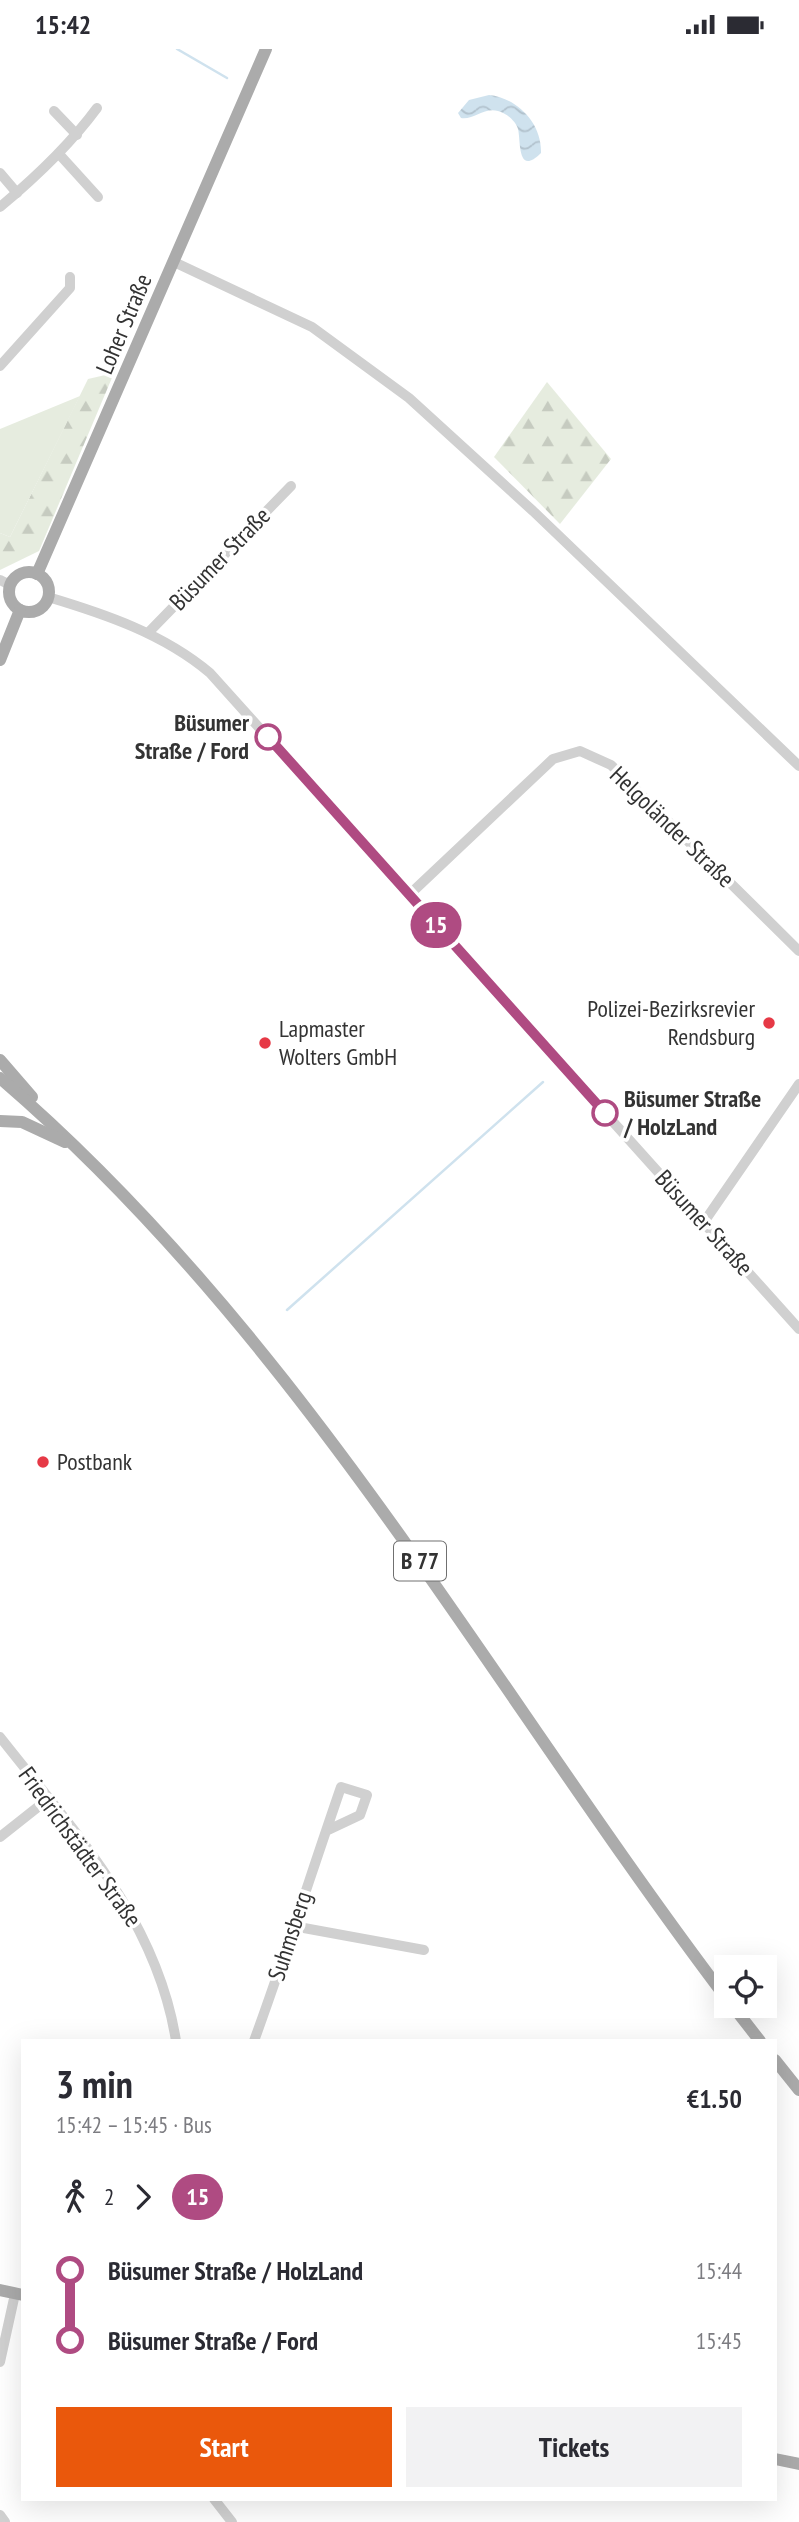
<!DOCTYPE html>
<meta charset="utf-8">
<style>
body{margin:0;font-family:"PT Sans Narrow",sans-serif;background:#f2f2f3;color:#2b2b33;height:100vh;display:flex;flex-direction:column;font-size:26px;white-space:nowrap}
*{box-sizing:border-box;margin:0}
p{font-size:23px;color:#7c7c81}
.icon{flex:none;width:38px;height:38px;fill:none;stroke:currentColor;stroke-width:2;stroke-linecap:round;stroke-linejoin:round}
.map{position:relative;flex:1;overflow:hidden}
.drawer{position:absolute;left:21px;top:1990px;width:756px;height:462px;display:flex;flex-direction:column;background:#fff;border-radius:0px;box-shadow:0 7px 28px #0002}
.drawer>*{flex:none}
.badge{padding:0 14px;border-radius:23px;font-size:24px;line-height:46px}
.tools{position:absolute;left:714px;top:1906px;display:grid;gap:14px}
.tools a{display:grid;place-items:center;width:63px;height:63px;border-radius:0px;background:#fff;box-shadow:0 7px 28px #0002;font-size:35px}
.map>.badge{position:absolute;translate:-50% -50%;box-shadow:0 0 0 4px #fff}
.legs{display:flex;align-items:center;gap:10px;height:77px;padding:0 35px;font-size:23px}
.legs p{margin-inline-start:auto}
.overview{display:flex;align-items:center;justify-content:space-between;height:119px;padding:0 35px}
h1{font-size:38px;font-weight:800;line-height:52px}
.primary-button{display:flex;gap:14px;margin-top:auto;padding:14px 35px}
.primary-button a{flex:1;height:80px;border-radius:0px;background:#ea580c;color:#fff;font-size:28px;font-weight:800;line-height:80px;text-align:center}
.primary-button a+a{background:#f2f2f3;color:#2b2b33}
ul{padding:0 35px;list-style:none}
li{display:flex;align-items:center;gap:24px;height:70px;font-size:26px}
li i{display:grid;place-items:center;width:10px;height:100%;margin:0 9px;background:currentColor}
li i::after{content:'';width:18px;height:18px;margin:-9px;border:5px solid;border-radius:50%;background:#fff}
li p{margin-inline-start:auto}
li:first-child i{background:linear-gradient(#0000 50%,currentColor 0)}
li:last-child i{background:linear-gradient(currentColor 50%,#0000 0)}
.status{display:flex;justify-content:space-between;align-items:center;height:49px;padding:0 35px;background:#fff;direction:ltr}
.status svg{height:19px;fill:currentColor}
.map>svg:first-child{display:block}
</style>
<div class="status"><b>15:42</b><svg viewBox="0 0 49 12"><path d="M0 12V9h3v3zM5 12V6h3v6zM10 12V3h3v9zM15 12V0h3v12zM26 1h20v11H26zM47 4h2v5h-2z"/></svg></div>
<div class="map">
<svg width="799" height="2473" viewBox="0 0 799 2473">
<defs>
<pattern id="forest-firs" width="22" height="20" patternUnits="userSpaceOnUse" patternTransform="scale(1.75)"><rect width="22" height="20" fill="#e6ecdf"/><path d="M5 1l3.5 6h-7zM16 11l3.5 6h-7z" fill="#c6cbc0"/></pattern>
<pattern id="water-waves" width="16" height="10" patternUnits="userSpaceOnUse" patternTransform="scale(1.75)"><rect width="16" height="10" fill="#cfe2ee"/><path d="M0 5q4-4 8 0t8 0" fill="none" stroke="#b2c2cd"/></pattern>
</defs>
<rect width="100%" height="100%" fill="#fff"/>
<g fill="url(#forest-firs)">
<polygon points="114,324 39,502 0,521 0,484 10,488 88,330"/>
<polygon points="547,333 611,410 560,475 494,408"/>
</g>
<polygon fill="#e6ecdf" points="80,347 10,488 0,484 0,380"/>
<path fill="url(#water-waves)" d="M489 46C517 49 542 74 541 104 517 128 521 92 518 80 516 72 506 64 498 62 484 58 474 71 461 69L458 64 469 51Z"/>
<g fill="none" stroke-linecap="round" stroke-linejoin="round">
<g stroke="#cfe2ee" stroke-width="2.5">
<polyline points="177,0 227,29"/>
<polyline points="287,1261 543,1033"/>
</g>
<g stroke="#d0d0d0" stroke-width="10">
<polyline points="54,62 77,86"/>
<polyline points="59,105 98,148"/>
<polyline points="0,124 17,144"/>
<path d="M0 158C36 128 69 97 97 59"/>
<polyline points="174,213 312,278 409,349 533,462 799,717"/>
<polyline points="0,317 70,239 70,228"/>
<polyline points="0,531 10,536"/>
<path d="M48 548C105 565 164 585 210 624L799 1280"/>
<polyline points="148,584 291,437"/>
<polyline points="409,846 553,710 580,702 611,716 799,902"/>
<polyline points="704,1173 799,1035"/>
<path d="M0 1688C73 1781 157 1870 176 1992"/>
<polyline points="0,1788 48,1750"/>
<polyline points="293,1877 424,1901"/>
<path d="M254 1992C285 1907 312 1822 341 1738L367 1746 360 1766 326 1782"/>
<polyline points="0,2313 15,2245"/>
<polyline points="214,2450 232,2473"/>
<polyline points="0,2466 5,2473"/>
</g>
<g stroke="#ababab" stroke-width="12">
<circle cx="29" cy="543" r="20"/>
<polyline points="37,525 266,0"/>
<polyline points="0,611 20,561"/>
<polyline points="0,1011 32,1048"/>
<path d="M0 1029C301 1287 490 1637 726 1949"/>
<polyline points="0,1072 22,1073 65,1093"/>
<polyline points="732,1956 760,1992"/>
<polyline points="775,2011 799,2041"/>
<polyline points="0,2241 23,2246"/>
<polyline points="775,2410 799,2415"/>
</g>
</g>
<g fill="none" stroke-linecap="round" stroke-linejoin="round">
<g stroke="#fff" stroke-width="16">
<polyline id="line-1" points="268,688 605,1064"/>
</g>
<use href="#line-1" stroke="#af4b82" stroke-width="10"/>
</g>
<g fill="#fff" stroke="#af4b82" stroke-width="3.5">
<circle cx="268" cy="688" r="12"/>
<circle cx="605" cy="1064" r="12"/>
</g>
<g fill="#e63946" stroke="#fff" stroke-width="2.5">
<circle cx="769" cy="974" r="7"/>
<circle cx="265" cy="994" r="7"/>
<circle cx="43" cy="1413" r="7"/>
</g>
<g text-anchor="middle" stroke-width="7" stroke-linejoin="round" paint-order="stroke">
<rect fill="#fff" stroke="#707070" stroke-width="2" x="394" y="1492.5" width="52" height="39" rx="5"/>
<g font-size="23" font-weight="bold" fill="#333">
<text x="420" y="1520">B 77</text>
</g>
<g font-size="24" fill="#333" stroke="#fff">
<text transform="translate(124 275) rotate(-67)" y="8">Loher Straße</text>
<text transform="translate(220 510) rotate(-46)" y="8">Büsumer Straße</text>
<text transform="translate(672 778) rotate(44)" y="8">Helgoländer Straße</text>
<text transform="translate(704 1174) rotate(48)" y="8">Büsumer Straße</text>
<text transform="translate(80 1798) rotate(54)" y="8">Friedrichstädter Straße</text>
<text transform="translate(290 1887) rotate(-72)" y="8">Suhmsberg</text>
</g>
<g font-size="24" font-weight="bold" fill="#333" stroke="#fff" text-anchor="end">
<text x="249" y="682">Büsumer<tspan x="249" dy="28">Straße / Ford</tspan></text>
<text x="624" y="1058" text-anchor="start">Büsumer Straße<tspan x="624" dy="28">/ HolzLand</tspan></text>
</g>
<g font-size="24" fill="#333" stroke="#fff" text-anchor="start">
<text x="755" y="968" text-anchor="end">Polizei-Bezirksrevier<tspan x="755" dy="28">Rendsburg</tspan></text>
<text x="279" y="988">Lapmaster<tspan x="279" dy="28">Wolters GmbH</tspan></text>
<text x="57" y="1421">Postbank</text>
</g>
</g>
</svg>
<div class="tools">
<a><svg class="icon" aria-label="locate" viewBox="0 0 24 24"><circle cx="12" cy="12" r="6"/><path d="M12 2v4M12 18v4M2 12h4M18 12h4"/></svg></a>
</div>
<b class="badge" style="left:436px;top:876px;background:#af4b82;color:#fff">15</b>
<section class="drawer">
<div class="overview"><div><h1>3 min</h1><p>15:42 – 15:45 · Bus</p></div><b>€1.50</b></div>
<div class="legs"><svg class="icon" aria-label="walk" viewBox="0 0 24 24"><circle cx="13" cy="4" r="2"/><path d="M13 8l-2 6 4 7M11 14l-3 7M7 12l3-4h3l4 4"/></svg>2<svg class="icon" aria-label="forward" viewBox="0 0 24 24"><path d="M9 5l7 7-7 7"/></svg><b class="badge" style="background:#af4b82;color:#fff">15</b></div>
<ul>
<li><i style="color:#af4b82"></i><b>Büsumer Straße / HolzLand</b><p>15:44</p></li>
<li><i style="color:#af4b82"></i><b>Büsumer Straße / Ford</b><p>15:45</p></li>
</ul>
<div class="primary-button"><a>Start</a><a>Tickets</a></div>
</section>
</div>
